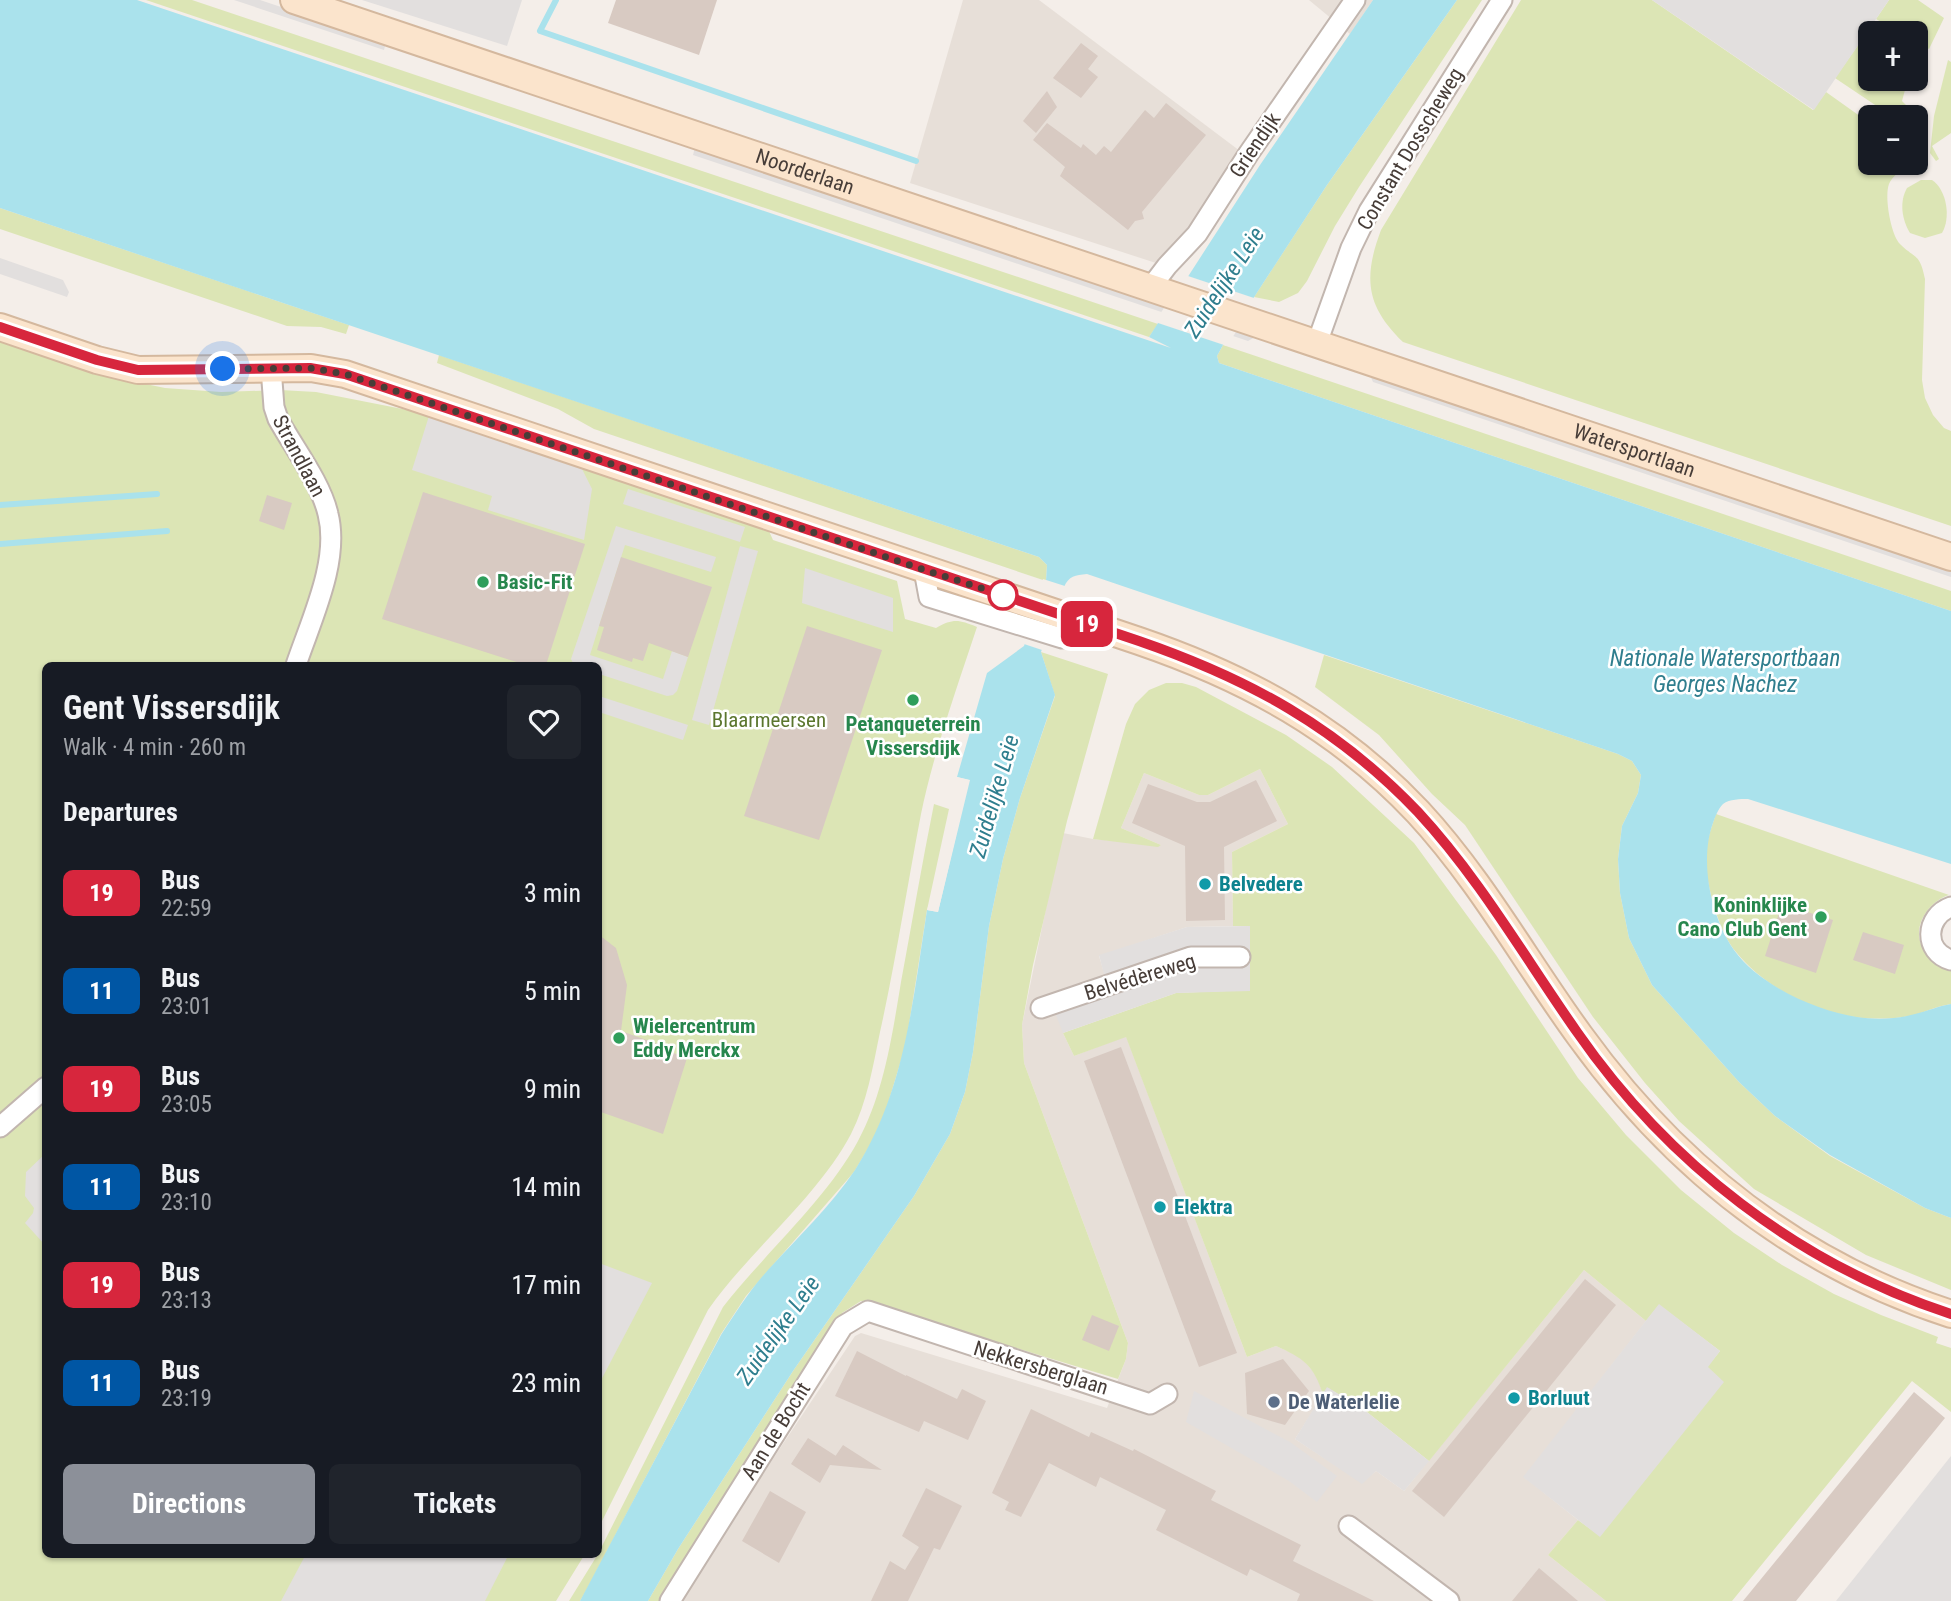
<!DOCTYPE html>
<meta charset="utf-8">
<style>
body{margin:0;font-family:"Roboto Condensed",sans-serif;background:#20242c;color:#f1f3f6;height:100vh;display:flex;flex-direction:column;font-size:26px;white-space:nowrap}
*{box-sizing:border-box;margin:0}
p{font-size:23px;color:#9ea1a6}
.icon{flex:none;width:38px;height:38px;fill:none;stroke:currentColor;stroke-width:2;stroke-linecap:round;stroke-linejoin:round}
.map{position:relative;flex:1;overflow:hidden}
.side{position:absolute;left:42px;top:662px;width:560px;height:896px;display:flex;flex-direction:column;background:#171b24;border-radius:10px;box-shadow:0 2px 5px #0004}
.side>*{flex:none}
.badge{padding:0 14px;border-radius:10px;font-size:24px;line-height:46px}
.controls{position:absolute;left:1858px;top:21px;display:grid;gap:14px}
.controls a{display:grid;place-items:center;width:70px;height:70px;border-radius:10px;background:#171b24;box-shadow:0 2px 5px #0004;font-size:35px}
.you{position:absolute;width:35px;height:35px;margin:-18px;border:5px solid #fff;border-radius:50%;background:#1a73e8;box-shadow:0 0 0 10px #1a73e833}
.map>.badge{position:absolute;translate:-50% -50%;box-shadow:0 0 0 4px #fff}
h2{padding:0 21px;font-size:26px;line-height:63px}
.round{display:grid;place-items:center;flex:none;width:74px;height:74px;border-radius:10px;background:#20242c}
.summary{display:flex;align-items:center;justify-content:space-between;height:119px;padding:0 21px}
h1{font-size:33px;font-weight:700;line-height:52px}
.cta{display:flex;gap:14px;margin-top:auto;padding:14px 21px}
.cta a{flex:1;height:80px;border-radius:10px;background:#8c9099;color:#fff;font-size:28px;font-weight:700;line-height:80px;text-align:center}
.cta a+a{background:#20242c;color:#f1f3f6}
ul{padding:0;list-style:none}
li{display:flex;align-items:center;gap:21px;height:98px;padding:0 21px}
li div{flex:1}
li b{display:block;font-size:26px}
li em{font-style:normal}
li .badge{min-width:77px;font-weight:700;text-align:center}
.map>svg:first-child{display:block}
</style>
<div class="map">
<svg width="1951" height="1601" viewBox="0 0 1951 1601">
<rect width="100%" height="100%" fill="#f4eee9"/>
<g fill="#e7dfd8">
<polygon points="963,0 1039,0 1244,154 1197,227 1159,264 910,183"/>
<polygon points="1309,0 1373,0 1350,34"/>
<polygon points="1260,769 1288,824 1232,852 1233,926 1187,927 1099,956 1108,986 1063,1033 1074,1056 1126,1036 1247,1357 1276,1346 1301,1357 1317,1376 1323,1395 1295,1439 1362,1483 1376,1471 1404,1491 1584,1270 1646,1321 1524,1477 1578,1520 1548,1555 1606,1601 678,1601 855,1336 861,1333 1107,1408 1126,1359 1128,1343 1024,1063 1022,1025 1052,879 1063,833 1093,839 1161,845 1121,828 1144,773 1199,795 1208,795"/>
</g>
<g fill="#dce5b5">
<polygon points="146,0 192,0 1158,324 1149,337"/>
<polygon points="1457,0 1482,0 1359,187 1335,226 1307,281 1298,293 1279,302 1254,297 1327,185"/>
<path d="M1521 0H1652L1813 110 1826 92 1871 124V163H1906C1902 171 1892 176 1889 184 1884 197 1891 235 1900 244 1915 259 1920 253 1925 279L1922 380 1925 398 1933 415 1944 428 1951 431V526L1403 342C1366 306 1363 278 1381 230Z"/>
<polygon points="1889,0 1918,0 1944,18 1929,49 1916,41 1916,33 1902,33 1876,19"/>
<polygon points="1868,31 1872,33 1871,79 1908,79 1902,101 1912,111 1911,117 1893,117 1835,78"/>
<polygon points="1948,60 1951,62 1951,133 1932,146 1939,159 1936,161 1930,153 1934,116"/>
<path d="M1921 180H1932C1947 190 1951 218 1942 233L1925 238 1910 233C1902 220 1899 202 1907 188Z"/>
<polygon points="0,208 349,325 346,334 321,327 287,326 0,229"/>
<path d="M0 341 107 376 165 388 221 392 280 390 316 392 428 414 768 529 773 540 897 581 905 619 936 628C954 618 959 620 977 627 957 688 934 751 921 814 907 887 896 960 880 1032 873 1066 867 1103 851 1134 817 1198 750 1250 708 1310L599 1527 598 665H46V1554H585L556 1601H0Z"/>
<polygon points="1223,345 1951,591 1951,611 1219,363 1217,356"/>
<polygon points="439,355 1039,557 1047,565 1046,581 594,429 558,409 437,363"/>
<polygon points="1041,652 1108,674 1067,821 1033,965 1022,1025 1024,1063 1128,1343 1126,1359 1118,1379 861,1301 842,1313 843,1320 663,1601 648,1601 678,1549 793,1371 914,1196 950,1134 965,1092 973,1052 989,926 1003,859 1020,798 1055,696"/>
<polygon points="1324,655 1618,754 1632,761 1641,775 1638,793 1622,826 1618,859 1620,893 1629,938 1652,985 1739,1082 1775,1116 1830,1156 1925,1208 1951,1218 1951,1290 1866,1255 1754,1189 1679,1121 1645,1083 1593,1017 1465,825 1432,794 1379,735 1315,687"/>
<path d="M1166 683H1182L1196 687 1286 735 1332 767 1414 843 1496 955 1578 1078 1626 1135 1681 1190 1734 1233 1782 1265 1834 1294 1881 1315 1938 1337 1936 1343 1951 1348V1412L1912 1381 1732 1601H1606L1548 1555 1578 1520 1600 1536 1723 1382 1707 1367 1720 1351 1659 1305 1646 1321 1584 1270 1429 1461 1363 1409 1328 1388 1323 1395C1314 1365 1303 1358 1276 1346L1247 1357 1126 1037 1074 1056 1063 1033 1176 993 1250 990 1249 926H1233L1232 852 1288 824 1260 769 1208 795H1199L1144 773 1121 828 1161 845 1158 847 1093 839 1126 724 1135 704 1149 690Z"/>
<path d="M934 804 949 809 927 910 906 1044 886 1110 872 1142 854 1172 746 1296 721 1334 586 1591 580 1601H569L598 1554 723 1307C765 1253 826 1200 858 1141 884 1093 892 1036 901 982 912 923 922 863 934 804Z"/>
<path d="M1716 814 1949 895C1924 903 1906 937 1931 957 1937 961 1945 964 1951 968V1004C1938 1006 1927 1011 1915 1015 1898 1019 1879 1019 1862 1018 1816 1014 1765 988 1736 952 1720 934 1708 890 1706 867 1704 849 1710 831 1716 814Z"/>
</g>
<g fill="#e2dfde">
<polygon points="234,0 260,0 386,42 384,50"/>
<polygon points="362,0 522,0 507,46"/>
<polygon points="1652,0 1889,0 1814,110"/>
<polygon points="695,147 1257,336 1248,341 693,155"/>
<polygon points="0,258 63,280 69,292 67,297 0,274"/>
<polygon points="1370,375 1951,568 1951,577 1373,382"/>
<polygon points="429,416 582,469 592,489 584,540 488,510 492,496 412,470"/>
<polygon points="628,489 745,527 740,542 623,504"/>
<polygon points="616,526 716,557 711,572 625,545 599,626 590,655 663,679 672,651 688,657 677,691 673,695 667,696 599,674 598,665 574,665 571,659"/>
<polygon points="740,546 758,551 709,725 692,720"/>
<polygon points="805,568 893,598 893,632 802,603"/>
<polygon points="599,696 688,725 683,740 599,712"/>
<polygon points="1250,926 1250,991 1176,993 1063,1033 1052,1005 1107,986 1099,955 1187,927"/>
<polygon points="45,1154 45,1245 25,1223 33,1213 34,1208 25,1196 26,1172"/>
<polygon points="599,1263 652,1283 599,1384"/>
<polygon points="1659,1304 1720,1351 1708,1367 1724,1382 1600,1537 1523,1477"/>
<polygon points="1327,1387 1363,1409 1429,1461 1404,1491 1376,1471 1362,1484 1295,1439"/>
<polygon points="1194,1391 1290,1442 1337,1476 1317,1502 1289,1481 1186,1422"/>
<polygon points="1951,1456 1951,1601 1836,1601"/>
<polygon points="306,1554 509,1554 485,1601 281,1601"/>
</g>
<path fill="#aae2ec" d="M0 0H137L1171 348 1149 337 1260 165 1373 0H1457L1327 185 1223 345 1217 356 1219 363 1951 611V864L1748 799C1740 799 1730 799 1723 804 1718 809 1715 817 1713 823 1699 861 1711 917 1734 950 1759 985 1816 1011 1857 1017 1876 1020 1898 1019 1915 1014 1928 1011 1938 1006 1951 1004V1218L1925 1208 1830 1155 1775 1116 1739 1082 1652 985 1629 938 1620 893 1618 859 1622 826 1638 793 1641 775 1632 761 1618 754 1087 574C1075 575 1069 576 1064 587L1041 652 1055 695 1020 798 1003 859 989 926 973 1052 965 1092 950 1134 914 1196 793 1371 678 1549 648 1601H580L721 1335C736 1312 750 1290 768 1270 797 1238 831 1206 855 1170 905 1092 913 999 927 910L938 912 969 780 957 777 987 673 1024 646 1046 581 1047 565 1039 557 0 208Z"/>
<g fill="#f4eee9">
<polygon points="1185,275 1257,299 1227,346 1155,322"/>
<polygon points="1043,579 1068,587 1045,651 1021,643"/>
<polygon points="957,777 970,780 938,912 927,910 928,907 936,908 966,782 956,781"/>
</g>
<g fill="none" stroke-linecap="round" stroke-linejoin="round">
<g stroke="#aae2ec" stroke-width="6">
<polyline points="556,0 540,31 916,161"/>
<polyline points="0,505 157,494"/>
<polyline points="0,544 167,531"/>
</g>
</g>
<g fill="#d8cac2">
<polygon points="616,0 717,0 699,55 608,23"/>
<polygon points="1081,43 1098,56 1088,69 1098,77 1081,98 1053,78"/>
<polygon points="1047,91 1057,107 1036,133 1023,121"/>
<polygon points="1166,103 1206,135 1142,212 1144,219 1135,221 1128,230 1060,176 1065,167 1033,140 1047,123 1081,148 1083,144 1096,155 1104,146 1111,152 1145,110 1154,118"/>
<polygon points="423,492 585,544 546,665 526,665 382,619"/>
<polygon points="267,495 292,503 284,530 259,521"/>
<polygon points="621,557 712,587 688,657 649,643 643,661 633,658 632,662 597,650 604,627 599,626"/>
<polygon points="807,626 882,650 819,840 744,816"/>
<polygon points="1256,780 1277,821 1224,847 1225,920 1186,921 1185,846 1132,823 1148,784 1197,802 1210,802"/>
<polygon points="1782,904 1833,920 1816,973 1765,956"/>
<polygon points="1863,932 1904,945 1895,974 1853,960"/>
<polygon points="598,934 616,948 627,985 621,1031 658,1044 657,1047 687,1058 663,1134 598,1111"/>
<polygon points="1121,1047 1237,1353 1199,1367 1084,1061"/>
<polygon points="1585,1279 1616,1305 1444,1517 1412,1491"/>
<polygon points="1092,1315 1119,1326 1109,1351 1082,1340"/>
<polygon points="857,1351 906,1376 906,1375 957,1399 962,1389 986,1401 968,1440 924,1421 919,1432 835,1396"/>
<polygon points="1283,1359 1309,1391 1285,1425 1247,1414 1245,1373"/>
<polygon points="1914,1392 1945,1418 1796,1601 1743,1601"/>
<polygon points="1031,1409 1089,1437 1091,1432 1133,1451 1134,1449 1216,1491 1211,1500 1301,1545 1293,1561 1374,1601 1297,1601 1300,1594 1250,1569 1247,1576 1156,1530 1166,1510 1100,1477 1096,1487 1049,1463 1021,1517 1005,1510 1009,1502 992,1493"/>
<polygon points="808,1438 836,1456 832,1461 843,1445 882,1470 830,1465 820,1483 791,1464"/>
<polygon points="926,1488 962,1506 940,1550 934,1548 908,1601 871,1601 890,1561 905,1570 919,1547 902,1536"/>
<polygon points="770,1491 806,1512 779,1563 742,1541"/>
<polygon points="1539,1568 1578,1601 1512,1601"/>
</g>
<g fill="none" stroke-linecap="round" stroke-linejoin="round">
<g stroke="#c2b6af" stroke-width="23">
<g id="street">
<polyline points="1151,287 1167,266 1197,234 1249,153 1355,0"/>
<polyline points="1317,343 1351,248 1369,211 1502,0"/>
<path d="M271 368 274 407 278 419C294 448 321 483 328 514 340 561 311 620 296 665"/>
<polyline points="924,570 929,597 1062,638 1089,624"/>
<path d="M1951 907C1925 916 1923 952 1951 960"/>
<polyline points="1041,1008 1191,957 1240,957"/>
<polyline points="0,1127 46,1087"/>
<polyline points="1349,1526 1449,1601"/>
<polyline points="670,1601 843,1326 868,1311 1150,1404 1167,1394"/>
</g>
</g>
<g stroke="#d4b89e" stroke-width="30">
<g id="secondary">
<path id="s1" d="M294 0 1951 557"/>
<path d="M0 327 97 360 138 370 311 368 345 374 1139 641C1247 678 1339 728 1418 812 1481 880 1526 962 1580 1036 1674 1166 1797 1264 1951 1314"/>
</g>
</g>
<use href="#street" stroke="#fff" stroke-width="19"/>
<use href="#secondary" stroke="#fbe4cc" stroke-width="26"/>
</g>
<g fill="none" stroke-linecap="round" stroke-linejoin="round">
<g stroke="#fff" stroke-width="16">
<path id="line" d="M0 327 97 360 138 370 310 368 345 374 1139 641C1249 679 1337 727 1418 812 1480 879 1525 958 1577 1032 1668 1163 1798 1264 1951 1314"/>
</g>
<use href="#line" stroke="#d7263d" stroke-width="10"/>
<polyline stroke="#473d38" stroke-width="7" stroke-dasharray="0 12.6" points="223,369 310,368 345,374 925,570 1009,597 1003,595"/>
</g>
<g fill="#2e9e5b" stroke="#fff" stroke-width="2.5">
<circle cx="483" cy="582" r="7"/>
<circle cx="913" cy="700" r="7"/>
<circle cx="1821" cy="917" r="7"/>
<circle cx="619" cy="1038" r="7"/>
</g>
<circle fill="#fff" stroke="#d7263d" stroke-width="3.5" cx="1003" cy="595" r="14"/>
<g fill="#0f9aa8" stroke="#fff" stroke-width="2.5">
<circle cx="1205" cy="884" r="7"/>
<circle cx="1160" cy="1207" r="7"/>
<circle cx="1514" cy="1398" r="7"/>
</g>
<circle fill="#5c6f8a" stroke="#fff" stroke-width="2.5" cx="1274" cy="1402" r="7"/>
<g text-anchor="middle" stroke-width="5" stroke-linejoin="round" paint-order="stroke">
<g font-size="21" fill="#473d38" stroke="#fff">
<text transform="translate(1255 145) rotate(-56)" y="7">Griendijk</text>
<text transform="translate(1410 149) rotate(-59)" y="7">Constant Dosscheweg</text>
<text dy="7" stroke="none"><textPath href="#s1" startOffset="539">Noorderlaan</textPath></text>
<text dy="7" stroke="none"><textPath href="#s1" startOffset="1414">Watersportlaan</textPath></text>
<text transform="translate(299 456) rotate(62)" y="7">Strandlaan</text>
<text transform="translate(1140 977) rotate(-17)" y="7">Belvédèreweg</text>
<text transform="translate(1041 1368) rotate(17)" y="7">Nekkersberglaan</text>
<text transform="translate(776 1431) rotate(-58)" y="7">Aan de Bocht</text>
</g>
<g font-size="21" font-weight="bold" fill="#27864d" stroke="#fff" text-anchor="start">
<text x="497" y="589">Basic-Fit</text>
<text x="913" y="731" text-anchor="middle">Petanqueterrein<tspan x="913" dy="24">Vissersdijk</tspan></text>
<text x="1807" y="912" text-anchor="end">Koninklijke<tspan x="1807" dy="24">Cano Club Gent</tspan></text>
<text x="633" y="1033">Wielercentrum<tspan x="633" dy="24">Eddy Merckx</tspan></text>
</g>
<g font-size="21" fill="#5b762e" stroke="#fff">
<text x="769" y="727">Blaarmeersen</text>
</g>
<g font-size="21" font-weight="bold" fill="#0d838f" stroke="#fff" text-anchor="start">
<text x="1219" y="891">Belvedere</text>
<text x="1174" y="1214">Elektra</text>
<text x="1528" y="1405">Borluut</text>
</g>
<g font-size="21" font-weight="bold" fill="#4e5e75" stroke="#fff" text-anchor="start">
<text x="1288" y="1409">De Waterlelie</text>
</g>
<g font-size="23" font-style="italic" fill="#2f7e8e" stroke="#fff">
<text transform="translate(1224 282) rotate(-57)" y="8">Zuidelijke Leie</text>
<text x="1725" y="666">Nationale Watersportbaan<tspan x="1725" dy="26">Georges Nachez</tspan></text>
<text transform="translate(994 796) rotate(-74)" y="8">Zuidelijke Leie</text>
<text transform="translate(778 1330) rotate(-55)" y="8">Zuidelijke Leie</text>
</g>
</g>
</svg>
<div class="controls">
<a>+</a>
<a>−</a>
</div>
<div class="you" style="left:223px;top:369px"></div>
<b class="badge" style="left:1087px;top:624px;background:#d7263d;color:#fff">19</b>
<section class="side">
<div class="summary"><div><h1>Gent Vissersdijk</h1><p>Walk · 4 min · 260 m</p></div><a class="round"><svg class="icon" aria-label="heart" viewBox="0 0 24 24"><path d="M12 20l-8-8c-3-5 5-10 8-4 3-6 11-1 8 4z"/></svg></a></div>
<h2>Departures</h2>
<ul>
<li><span class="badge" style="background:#d7263d;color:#fff">19</span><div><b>Bus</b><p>22:59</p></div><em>3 min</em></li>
<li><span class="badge" style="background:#0056a4;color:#fff">11</span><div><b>Bus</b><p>23:01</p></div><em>5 min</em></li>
<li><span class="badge" style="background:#d7263d;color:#fff">19</span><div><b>Bus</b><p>23:05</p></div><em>9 min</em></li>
<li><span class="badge" style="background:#0056a4;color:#fff">11</span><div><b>Bus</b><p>23:10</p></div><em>14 min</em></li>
<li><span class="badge" style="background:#d7263d;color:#fff">19</span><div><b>Bus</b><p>23:13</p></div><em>17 min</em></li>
<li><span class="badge" style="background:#0056a4;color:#fff">11</span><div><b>Bus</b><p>23:19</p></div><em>23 min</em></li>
</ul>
<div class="cta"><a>Directions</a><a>Tickets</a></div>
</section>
</div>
